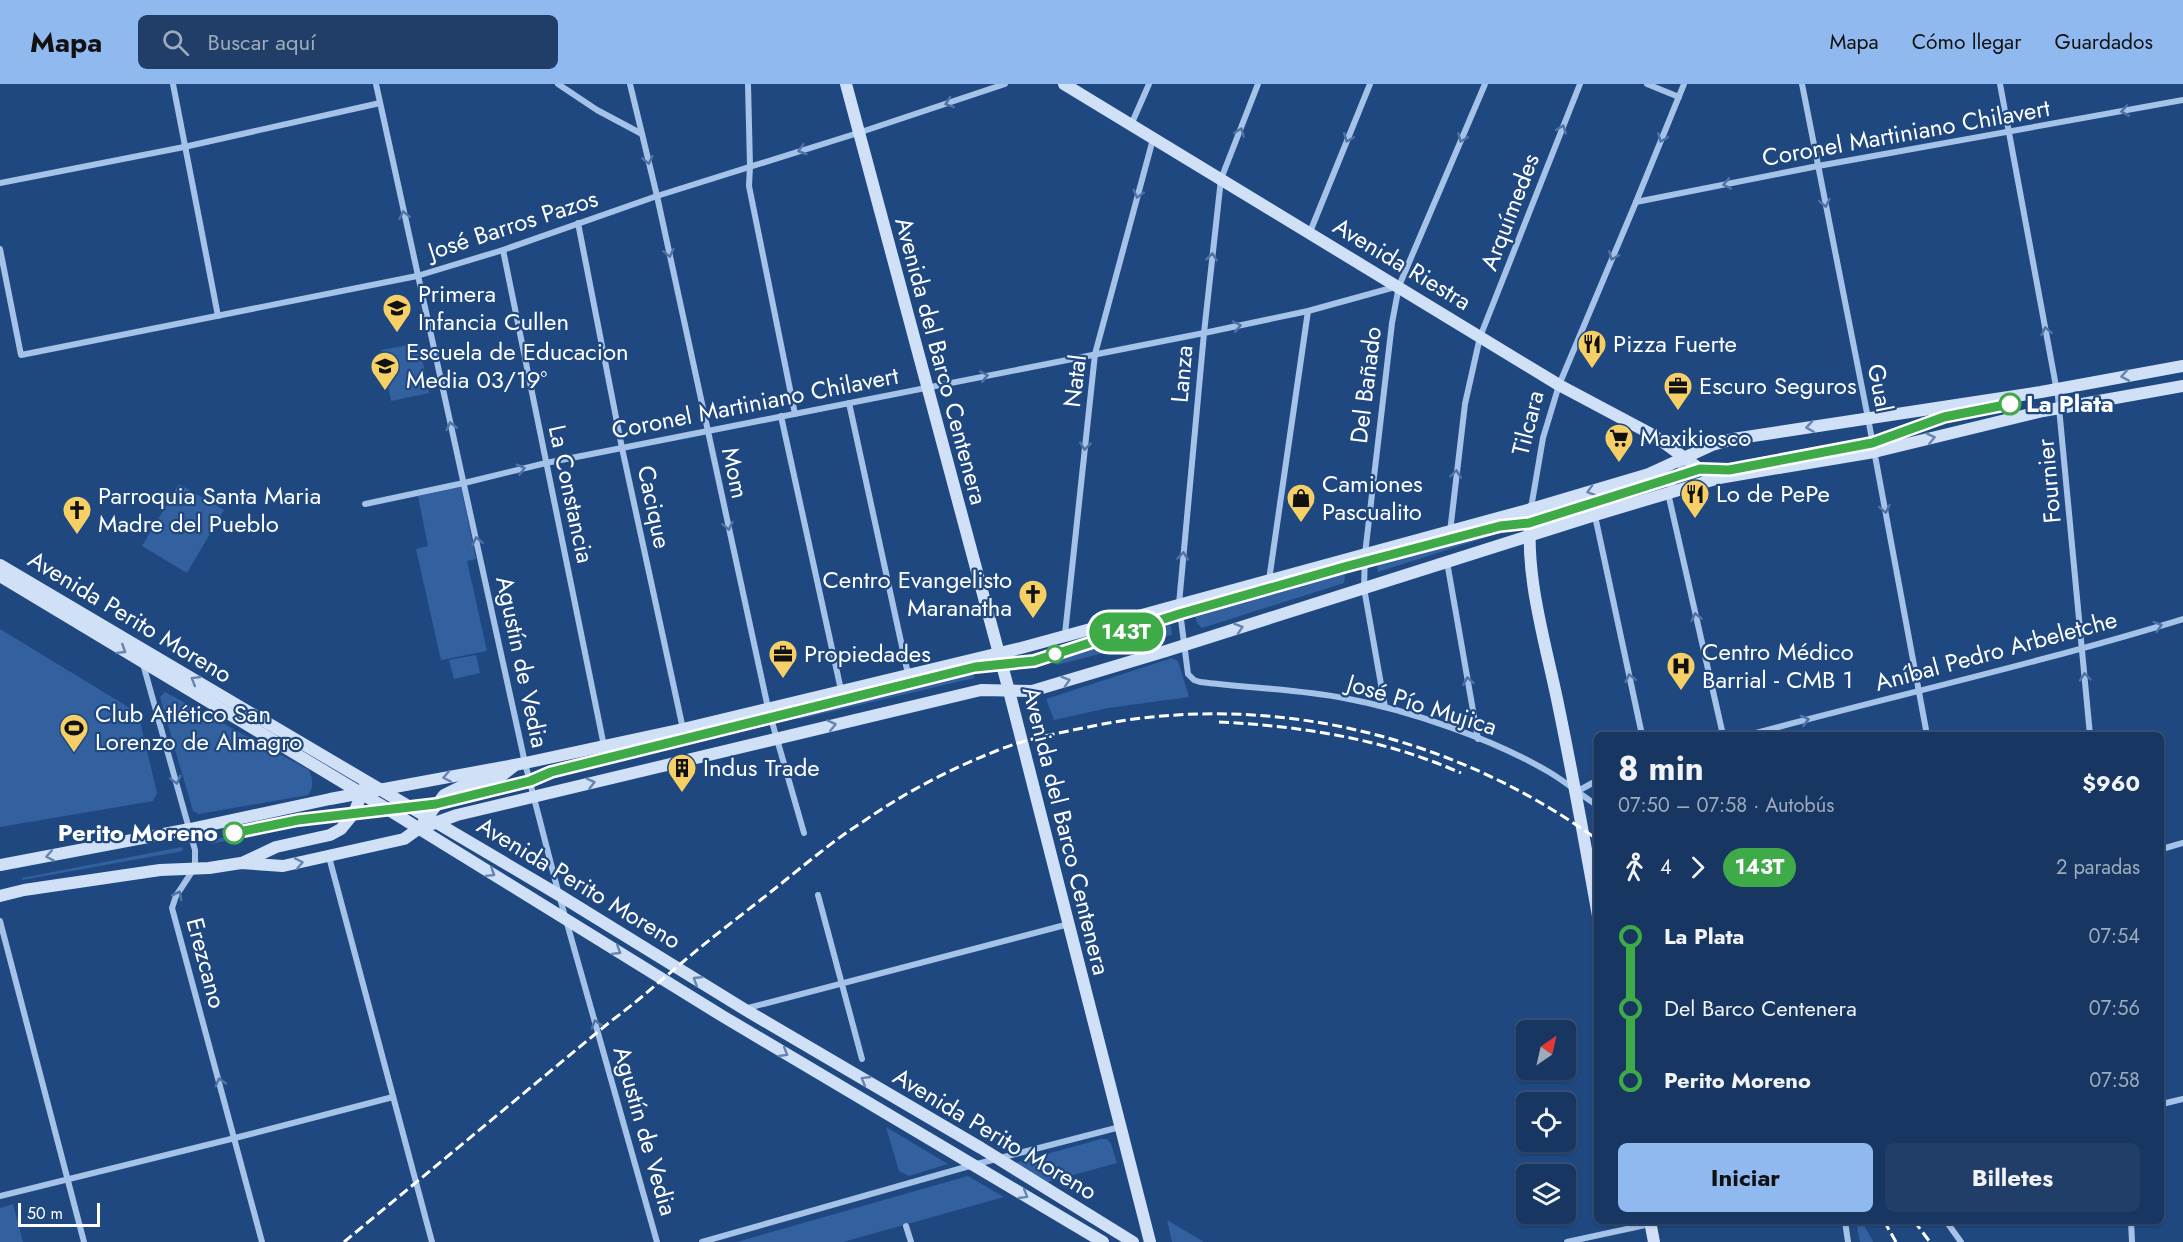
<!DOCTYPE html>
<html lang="es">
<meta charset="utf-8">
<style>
body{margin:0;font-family:Jost,sans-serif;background:#203e67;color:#f1f3f6;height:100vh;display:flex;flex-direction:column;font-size:22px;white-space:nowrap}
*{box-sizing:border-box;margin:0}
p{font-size:20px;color:#9eabbd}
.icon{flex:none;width:33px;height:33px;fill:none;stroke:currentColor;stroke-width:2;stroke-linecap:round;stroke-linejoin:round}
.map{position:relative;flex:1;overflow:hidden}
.details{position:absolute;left:1594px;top:648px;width:570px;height:492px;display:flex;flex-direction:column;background:#173661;border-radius:9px;box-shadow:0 2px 4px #0004,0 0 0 2px #365076}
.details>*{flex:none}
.badge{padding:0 12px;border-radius:20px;font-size:21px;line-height:39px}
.needle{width:39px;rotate:34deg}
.controls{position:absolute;left:1516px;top:936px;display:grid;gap:12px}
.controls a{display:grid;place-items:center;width:60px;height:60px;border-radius:9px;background:#173661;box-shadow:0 2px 4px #0004,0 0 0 2px #365076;font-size:30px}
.scale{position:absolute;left:18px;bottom:15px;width:82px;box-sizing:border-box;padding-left:6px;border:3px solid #fff;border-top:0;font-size:16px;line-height:21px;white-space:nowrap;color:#fff;-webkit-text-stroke:4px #1f4881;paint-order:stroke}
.map>.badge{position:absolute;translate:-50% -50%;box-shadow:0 0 0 3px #fff}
.legs{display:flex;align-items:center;gap:9px;height:66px;padding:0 24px;font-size:20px}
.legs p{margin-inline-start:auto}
.headline{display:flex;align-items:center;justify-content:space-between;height:102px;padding:0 24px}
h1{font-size:33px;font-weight:700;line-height:45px}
.primary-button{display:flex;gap:12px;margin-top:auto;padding:12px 24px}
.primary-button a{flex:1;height:69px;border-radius:9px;background:#90b9f0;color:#111;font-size:24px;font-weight:700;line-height:69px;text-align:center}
.primary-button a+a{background:#203e67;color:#f1f3f6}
ul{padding:0 24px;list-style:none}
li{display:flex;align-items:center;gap:21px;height:72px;font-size:22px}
li i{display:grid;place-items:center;width:9px;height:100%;margin:0 8px;background:currentColor}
li i::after{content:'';width:15px;height:15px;margin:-8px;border:4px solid;border-radius:50%;background:#173661}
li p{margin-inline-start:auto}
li:first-child i{background:linear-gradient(#0000 50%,currentColor 0)}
li:last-child i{background:linear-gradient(currentColor 50%,#0000 0)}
header{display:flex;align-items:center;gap:36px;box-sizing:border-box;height:84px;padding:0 30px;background:#90b9f0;color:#111}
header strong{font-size:28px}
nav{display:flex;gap:33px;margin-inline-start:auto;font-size:21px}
.search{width:420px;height:54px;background:#203e67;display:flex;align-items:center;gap:15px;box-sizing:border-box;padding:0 21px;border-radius:9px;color:#9eabbd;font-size:22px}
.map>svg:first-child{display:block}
</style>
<header>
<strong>Mapa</strong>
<div class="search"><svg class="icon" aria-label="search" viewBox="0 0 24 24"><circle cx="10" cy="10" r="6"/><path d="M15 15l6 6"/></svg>Buscar aquí</div>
<nav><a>Mapa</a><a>Cómo llegar</a><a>Guardados</a></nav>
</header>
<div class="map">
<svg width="2183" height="1158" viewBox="0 0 2183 1158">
<rect width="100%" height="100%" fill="#1f4881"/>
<g fill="#33619f">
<polygon points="419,259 429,309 391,317 381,266"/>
<polygon points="179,400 224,426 187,489 142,462"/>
<polygon points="461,403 476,475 467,477 487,567 441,576 416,465 428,462 418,412"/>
<polygon points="1499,445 1500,449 1378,488 1377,477"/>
<path d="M1340 489 1345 491 1344 499 1202 544C1196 539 1195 536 1196 528Z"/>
<polygon points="1171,541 1172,551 1164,553 1057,581 1054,574"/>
<polygon points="0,545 138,629 157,709 153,717 0,743"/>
<polygon points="476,571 480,589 454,595 449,576"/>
<polygon points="1172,574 1178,577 1189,613 1108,624 1054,636 1046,615"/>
<polygon points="972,587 974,594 800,635 797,633 801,627"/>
<path d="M165 608 309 686C313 696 314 702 308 711L199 730 193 727 161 617 160 613Z"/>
<polygon points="748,642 748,645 649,668 648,665"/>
<polygon points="288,740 303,740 211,760 211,756"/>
<polygon points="182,763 183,767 22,796 22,794"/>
<polygon points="886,1043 948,1080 909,1092 899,1087"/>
<polygon points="1101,1055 1107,1055 1111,1060 1117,1079 1047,1098 1014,1079"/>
<polygon points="968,1092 1004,1113 843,1158 737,1158"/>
<polygon points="13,1120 23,1158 0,1158 0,1124"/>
<polygon points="1167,1136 1204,1158 1172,1158"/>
<polygon points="1856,1137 1862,1137 1873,1158 1860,1158"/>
</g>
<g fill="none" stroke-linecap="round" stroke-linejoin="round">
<g stroke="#a5c2e8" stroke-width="6">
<polyline points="173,0 218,232"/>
<polyline points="376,0 525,679 559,811 657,1158"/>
<polyline points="558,0 597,26 642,50"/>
<polyline points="630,0 657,112 768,624 804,749"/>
<polyline points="748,0 750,82 749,102 795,330"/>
<path d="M1258 0 1221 95 1204 249 1179 520 1188 590 1194 596 1200 598C1248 604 1297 605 1344 614 1409 626 1493 655 1549 688 1566 698 1581 711 1598 722"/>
<polyline points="1647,0 1679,13"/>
<polyline points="1802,0 1868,334 1927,651"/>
<polyline points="2000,0 2058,313 2090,651"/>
<polyline points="1131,41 1149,0"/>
<polyline points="0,99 184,63 380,19"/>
<polyline points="1636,118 1818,82 2183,16"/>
<polyline points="578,139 622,364 683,645"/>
<polyline points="1310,148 1370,0"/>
<polyline points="0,165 21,271 417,192 503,166 657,112 858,49 1005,0"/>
<polyline points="503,166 604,662"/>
<polyline points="849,319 908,590"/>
<polyline points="781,332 841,606"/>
<polyline points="1686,374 1668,409 1723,651"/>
<polyline points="365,420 464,399 546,379 1204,249 1308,227 1395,203"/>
<polyline points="1531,424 1543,354 1559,301 1636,118 1684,0"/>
<polyline points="1595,432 1642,651"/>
<polyline points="1450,448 1465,320 1480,253 1580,0"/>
<polyline points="1447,478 1478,655"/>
<polyline points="1269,496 1308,227"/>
<polyline points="1065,550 1095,270 1153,55"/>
<polyline points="143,580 195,766 195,783 176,812 172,824 262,1158"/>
<polyline points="1385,623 1364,504 1365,470 1392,239 1399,202 1485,0"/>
<path d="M1748 651C1893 612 2040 579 2183 535"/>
<polyline points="1576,708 1598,696"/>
<polyline points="2162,765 2183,759"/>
<polyline points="329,773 432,1158"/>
<polyline points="818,811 862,975"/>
<polyline points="0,837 84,1158"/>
<polyline points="744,925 1069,840"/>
<polyline points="2162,1020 2183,1015"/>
<polyline points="0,1112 235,1054 393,1013"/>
<polyline points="1845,1137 1848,1158"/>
<polyline points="1946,1137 1961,1158"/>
<polyline points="2131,1137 2132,1158"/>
<polyline points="906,1142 911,1158"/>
<polyline points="702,1158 973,1081 1120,1043"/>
<polyline points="1567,1158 1650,1140"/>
</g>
<g stroke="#d0e0f7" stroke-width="12">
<polyline points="846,0 1009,607 1150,1158"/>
<polyline points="1064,0 1559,301 1653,351 1700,385 1719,394"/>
<path d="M1531 425C1524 489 1544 553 1557 615 1572 687 1585 759 1598 832"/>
<polyline points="0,481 559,811 744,925 981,1064 1133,1158"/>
<polyline points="0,492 389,726 724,933 1103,1158"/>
<polyline points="423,739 444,711 464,701 501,692 514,682"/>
<polyline points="242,779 276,763 330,751 341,745 354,729 364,704"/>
<polyline points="0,781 190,745 330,715 525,679 683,645 1021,564 1531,425 1649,390 1712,361 1733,355 2041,308 2183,282"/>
<polyline points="0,812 24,806 160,786 209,784 241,779 283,782 404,755 418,745 457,731 981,606 1032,607 1166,567 1595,431 1719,394 1874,368 2043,327 2183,302"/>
<polyline points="1650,1137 1654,1158"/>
</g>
<g stroke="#fff" stroke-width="3" stroke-dasharray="10 4.5" stroke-linecap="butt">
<path d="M1219 638C1302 642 1384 655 1461 689"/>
<polyline points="1884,1137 1896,1158"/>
<polyline points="1914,1137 1930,1158"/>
<path d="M344 1158 611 937C637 918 660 897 684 877 718 848 754 822 788 794 813 774 837 754 864 737 904 709 950 685 996 667 1027 654 1060 649 1093 642 1269 606 1453 651 1598 756"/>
</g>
</g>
<defs><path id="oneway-chevron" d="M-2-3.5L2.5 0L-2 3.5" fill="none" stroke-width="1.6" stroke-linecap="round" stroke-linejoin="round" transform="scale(1.5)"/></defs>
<g stroke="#4e73a5">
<use href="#oneway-chevron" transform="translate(949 19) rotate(161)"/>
<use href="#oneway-chevron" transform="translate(2125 27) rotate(170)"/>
<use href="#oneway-chevron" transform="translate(1562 45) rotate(-69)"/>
<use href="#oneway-chevron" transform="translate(1240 48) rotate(-69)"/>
<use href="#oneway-chevron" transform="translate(1348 54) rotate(112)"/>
<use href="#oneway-chevron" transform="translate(1462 54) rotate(113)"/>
<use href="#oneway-chevron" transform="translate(1662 54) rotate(112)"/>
<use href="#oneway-chevron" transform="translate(802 66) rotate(163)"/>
<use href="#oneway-chevron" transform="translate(648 76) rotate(77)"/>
<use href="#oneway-chevron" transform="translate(1727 100) rotate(169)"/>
<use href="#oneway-chevron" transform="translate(1138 110) rotate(105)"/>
<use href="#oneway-chevron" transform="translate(1825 119) rotate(79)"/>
<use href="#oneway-chevron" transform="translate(404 131) rotate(-102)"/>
<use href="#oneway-chevron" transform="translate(669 169) rotate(78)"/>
<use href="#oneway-chevron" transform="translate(1613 172) rotate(113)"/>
<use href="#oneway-chevron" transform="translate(1212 173) rotate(-84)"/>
<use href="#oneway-chevron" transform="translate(1237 242) rotate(-12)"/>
<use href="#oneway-chevron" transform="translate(2046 247) rotate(-101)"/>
<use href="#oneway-chevron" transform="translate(984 292) rotate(-11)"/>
<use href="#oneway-chevron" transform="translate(451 342) rotate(-103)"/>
<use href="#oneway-chevron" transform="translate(1085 362) rotate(96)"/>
<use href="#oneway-chevron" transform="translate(521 385) rotate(-14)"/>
<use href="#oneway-chevron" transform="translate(1456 390) rotate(-84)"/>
<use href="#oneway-chevron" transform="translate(1885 425) rotate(79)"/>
<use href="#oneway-chevron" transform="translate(728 442) rotate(78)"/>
<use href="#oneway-chevron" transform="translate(477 457) rotate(-102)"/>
<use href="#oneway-chevron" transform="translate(1183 472) rotate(-85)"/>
<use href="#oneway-chevron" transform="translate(1696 533) rotate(-103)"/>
<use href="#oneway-chevron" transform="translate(2158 542) rotate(-17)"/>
<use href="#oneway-chevron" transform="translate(2085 593) rotate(-95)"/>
<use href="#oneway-chevron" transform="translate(1630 594) rotate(-102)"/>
<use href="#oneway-chevron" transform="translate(1468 597) rotate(-100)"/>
<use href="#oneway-chevron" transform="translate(1805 636) rotate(-15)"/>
<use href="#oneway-chevron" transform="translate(176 696) rotate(75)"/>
<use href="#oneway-chevron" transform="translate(178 811) rotate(-63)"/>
<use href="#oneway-chevron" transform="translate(596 940) rotate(-106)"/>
<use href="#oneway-chevron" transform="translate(220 998) rotate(-105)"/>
</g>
<g stroke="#6685b0">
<use href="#oneway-chevron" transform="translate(2125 292) rotate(170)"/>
<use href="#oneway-chevron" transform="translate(1810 343) rotate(171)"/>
<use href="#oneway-chevron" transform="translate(1931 354) rotate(-13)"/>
<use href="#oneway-chevron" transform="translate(1591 407) rotate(164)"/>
<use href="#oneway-chevron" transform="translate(1239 544) rotate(-18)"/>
<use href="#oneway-chevron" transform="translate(122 566) rotate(32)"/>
<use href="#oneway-chevron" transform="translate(195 596) rotate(-149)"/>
<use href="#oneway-chevron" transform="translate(1066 597) rotate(-17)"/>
<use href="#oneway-chevron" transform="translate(832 641) rotate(-13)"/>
<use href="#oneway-chevron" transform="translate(447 693) rotate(169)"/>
<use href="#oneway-chevron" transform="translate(591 699) rotate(-14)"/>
<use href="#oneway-chevron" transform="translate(50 772) rotate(169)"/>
<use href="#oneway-chevron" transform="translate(299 779) rotate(-11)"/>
<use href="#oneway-chevron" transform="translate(491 789) rotate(32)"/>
<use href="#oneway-chevron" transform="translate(617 867) rotate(32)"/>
<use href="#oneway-chevron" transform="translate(697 896) rotate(-148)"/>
<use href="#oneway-chevron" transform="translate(784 969) rotate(31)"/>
<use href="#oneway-chevron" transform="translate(865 996) rotate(-149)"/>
<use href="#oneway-chevron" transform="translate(1024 1111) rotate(31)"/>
</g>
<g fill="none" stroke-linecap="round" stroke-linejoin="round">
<g stroke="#fff" stroke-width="14">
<polyline id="line-1" points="234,749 298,736 436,720 530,697 551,688 975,583 1034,577 1179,530 1344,483 1500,442 1529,439 1700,385 1729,386 1872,359 1944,333 2010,320"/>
</g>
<use href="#line-1" stroke="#3fab48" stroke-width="9"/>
</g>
<defs>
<g id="school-pin" transform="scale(1.5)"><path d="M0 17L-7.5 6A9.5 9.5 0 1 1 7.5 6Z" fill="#f6d065" stroke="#1f4881"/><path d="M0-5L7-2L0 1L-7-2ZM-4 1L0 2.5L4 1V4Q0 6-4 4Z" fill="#111"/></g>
<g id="restaurant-pin" transform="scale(1.5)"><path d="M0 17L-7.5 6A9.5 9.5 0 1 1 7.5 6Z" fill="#f6d065" stroke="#1f4881"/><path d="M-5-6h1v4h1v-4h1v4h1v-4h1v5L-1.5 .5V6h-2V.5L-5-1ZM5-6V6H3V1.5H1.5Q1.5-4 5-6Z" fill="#111"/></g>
<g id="office-pin" transform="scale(1.5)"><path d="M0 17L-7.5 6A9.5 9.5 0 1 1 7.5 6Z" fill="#f6d065" stroke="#1f4881"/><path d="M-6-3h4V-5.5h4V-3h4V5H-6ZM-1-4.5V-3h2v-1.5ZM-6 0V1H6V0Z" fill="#111"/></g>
<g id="supermarket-pin" transform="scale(1.5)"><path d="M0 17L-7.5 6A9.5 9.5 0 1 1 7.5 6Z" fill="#f6d065" stroke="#1f4881"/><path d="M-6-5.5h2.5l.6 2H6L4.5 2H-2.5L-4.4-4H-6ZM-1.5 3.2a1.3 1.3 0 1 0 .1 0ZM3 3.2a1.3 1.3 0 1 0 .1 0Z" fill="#111"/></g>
<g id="shop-pin" transform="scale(1.5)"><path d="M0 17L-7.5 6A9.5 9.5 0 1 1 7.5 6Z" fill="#f6d065" stroke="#1f4881"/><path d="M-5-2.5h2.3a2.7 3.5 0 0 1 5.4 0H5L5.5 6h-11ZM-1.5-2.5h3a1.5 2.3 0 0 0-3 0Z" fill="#111"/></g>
<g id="church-pin" transform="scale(1.5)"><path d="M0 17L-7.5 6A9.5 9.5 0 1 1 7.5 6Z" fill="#f6d065" stroke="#1f4881"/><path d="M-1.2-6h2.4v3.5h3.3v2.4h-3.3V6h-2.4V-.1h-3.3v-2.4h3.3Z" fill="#111"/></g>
<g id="hospital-pin" transform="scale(1.5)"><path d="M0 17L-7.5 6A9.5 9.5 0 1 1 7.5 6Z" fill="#f6d065" stroke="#1f4881"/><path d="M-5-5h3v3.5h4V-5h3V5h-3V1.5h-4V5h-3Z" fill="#111"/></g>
<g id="stadium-pin" transform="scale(1.5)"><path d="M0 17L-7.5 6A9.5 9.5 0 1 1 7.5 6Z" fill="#f6d065" stroke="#1f4881"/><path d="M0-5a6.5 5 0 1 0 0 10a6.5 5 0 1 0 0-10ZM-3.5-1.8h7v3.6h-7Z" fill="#111"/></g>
<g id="building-pin" transform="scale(1.5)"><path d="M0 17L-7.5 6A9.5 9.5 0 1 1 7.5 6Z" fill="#f6d065" stroke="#1f4881"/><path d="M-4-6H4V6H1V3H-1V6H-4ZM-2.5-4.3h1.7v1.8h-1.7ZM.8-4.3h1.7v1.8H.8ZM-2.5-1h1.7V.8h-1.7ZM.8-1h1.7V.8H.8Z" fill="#111"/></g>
</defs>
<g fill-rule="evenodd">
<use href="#school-pin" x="397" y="224"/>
<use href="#restaurant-pin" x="1592" y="260"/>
<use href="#school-pin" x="385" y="282"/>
<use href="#office-pin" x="1678" y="302"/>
<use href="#supermarket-pin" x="1619" y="354"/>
<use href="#restaurant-pin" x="1695" y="410"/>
<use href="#shop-pin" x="1301" y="414"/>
<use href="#church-pin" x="77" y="426"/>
<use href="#church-pin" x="1033" y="510"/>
<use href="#office-pin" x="783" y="570"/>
<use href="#hospital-pin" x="1681" y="582"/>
<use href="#stadium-pin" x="74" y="644"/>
<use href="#building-pin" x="682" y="684"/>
</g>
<g fill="#fff" stroke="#3fab48" stroke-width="3">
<circle cx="2010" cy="320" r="10"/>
<circle cx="1055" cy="570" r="8"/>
<circle cx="234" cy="749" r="10"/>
</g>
<g text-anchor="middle" stroke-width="4.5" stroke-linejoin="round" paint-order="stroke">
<g font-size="24" fill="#fff" stroke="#1f4881">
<text transform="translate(1906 49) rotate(-10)" y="8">Coronel Martiniano Chilavert</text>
<text transform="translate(1510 128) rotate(-69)" y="8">Arquímedes</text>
<text transform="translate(513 141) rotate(-18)" y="8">José Barros Pazos</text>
<text transform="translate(1402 180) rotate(31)" y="8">Avenida Riestra</text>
<text transform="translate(941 277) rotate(75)" y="8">Avenida del Barco Centenera</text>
<text transform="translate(1182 290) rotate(-85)" y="8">Lanza</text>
<text transform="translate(1075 297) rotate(-83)" y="8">Natal</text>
<text transform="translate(1366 301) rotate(-83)" y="8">Del Bañado</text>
<text transform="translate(1880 304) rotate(79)" y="8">Gual</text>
<text transform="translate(755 319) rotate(-11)" y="8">Coronel Martiniano Chilavert</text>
<text transform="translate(1528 339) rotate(-76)" y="8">Tilcara</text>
<text transform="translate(735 389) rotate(78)" y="8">Mom</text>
<text transform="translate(2049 397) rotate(-95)" y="8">Fournier</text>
<text transform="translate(571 410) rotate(78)" y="8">La Constancia</text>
<text transform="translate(654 423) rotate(78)" y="8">Cacique</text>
<text transform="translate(130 533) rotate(31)" y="8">Avenida Perito Moreno</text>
<text transform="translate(1996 567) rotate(-15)" y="8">Aníbal Pedro Arbeletche</text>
<text transform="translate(522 578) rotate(78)" y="8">Agustín de Vedia</text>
<text transform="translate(1422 621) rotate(17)" y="8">José Pío Mujica</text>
<text transform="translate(1066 747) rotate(76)" y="8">Avenida del Barco Centenera</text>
<text transform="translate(579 799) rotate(31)" y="8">Avenida Perito Moreno</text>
<text transform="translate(206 879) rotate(75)" y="8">Erezcano</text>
<text transform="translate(645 1047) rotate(74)" y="8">Agustín de Vedia</text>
<text transform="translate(995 1050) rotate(31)" y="8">Avenida Perito Moreno</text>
</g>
<g font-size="24" fill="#fff" stroke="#1f4881" text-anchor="start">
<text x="418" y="218">Primera<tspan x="418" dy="28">Infancia Cullen</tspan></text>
<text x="1613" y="268">Pizza Fuerte</text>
<text x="406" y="276">Escuela de Educacion<tspan x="406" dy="28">Media 03/19°</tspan></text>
<text x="1699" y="310">Escuro Seguros</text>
<text x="1640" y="362">Maxikiosco</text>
<text x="1322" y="408">Camiones<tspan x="1322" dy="28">Pascualito</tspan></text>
<text x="1716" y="418">Lo de PePe</text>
<text x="98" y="420">Parroquia Santa Maria<tspan x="98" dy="28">Madre del Pueblo</tspan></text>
<text x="1012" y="504" text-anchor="end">Centro Evangelisto<tspan x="1012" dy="28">Maranatha</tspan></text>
<text x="1702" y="576">Centro Médico<tspan x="1702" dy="28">Barrial - CMB 1</tspan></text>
<text x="804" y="578">Propiedades</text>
<text x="95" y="638">Club Atlético San<tspan x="95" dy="28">Lorenzo de Almagro</tspan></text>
<text x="703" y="692">Indus Trade</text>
</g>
<g font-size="24" font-weight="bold" fill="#fff" stroke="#1f4881" text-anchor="start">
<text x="2026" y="328">La Plata</text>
<text x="218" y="757" text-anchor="end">Perito Moreno</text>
</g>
</g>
</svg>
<div class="controls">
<a><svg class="needle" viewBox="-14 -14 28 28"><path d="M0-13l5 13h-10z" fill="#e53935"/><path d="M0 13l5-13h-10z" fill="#9eabbd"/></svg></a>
<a><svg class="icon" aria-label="locate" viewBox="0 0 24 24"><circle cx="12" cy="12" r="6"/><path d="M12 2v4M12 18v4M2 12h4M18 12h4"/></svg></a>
<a><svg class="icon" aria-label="layers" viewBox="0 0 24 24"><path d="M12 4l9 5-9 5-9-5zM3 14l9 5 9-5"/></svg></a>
</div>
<div class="scale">50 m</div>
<b class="badge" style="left:1126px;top:548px;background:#3fab48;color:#fff">143T</b>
<section class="details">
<div class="headline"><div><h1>8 min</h1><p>07:50 – 07:58 · Autobús</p></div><b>$960</b></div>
<div class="legs"><svg class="icon" aria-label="walk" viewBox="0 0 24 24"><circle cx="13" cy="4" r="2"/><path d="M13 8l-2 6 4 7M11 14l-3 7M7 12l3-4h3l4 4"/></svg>4<svg class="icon" aria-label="forward" viewBox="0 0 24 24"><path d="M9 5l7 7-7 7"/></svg><b class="badge" style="background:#3fab48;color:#fff">143T</b><p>2 paradas</p></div>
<ul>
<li><i style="color:#3fab48"></i><b>La Plata</b><p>07:54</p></li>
<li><i style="color:#3fab48"></i><span>Del Barco Centenera</span><p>07:56</p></li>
<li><i style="color:#3fab48"></i><b>Perito Moreno</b><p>07:58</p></li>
</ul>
<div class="primary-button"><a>Iniciar</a><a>Billetes</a></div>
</section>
</div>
